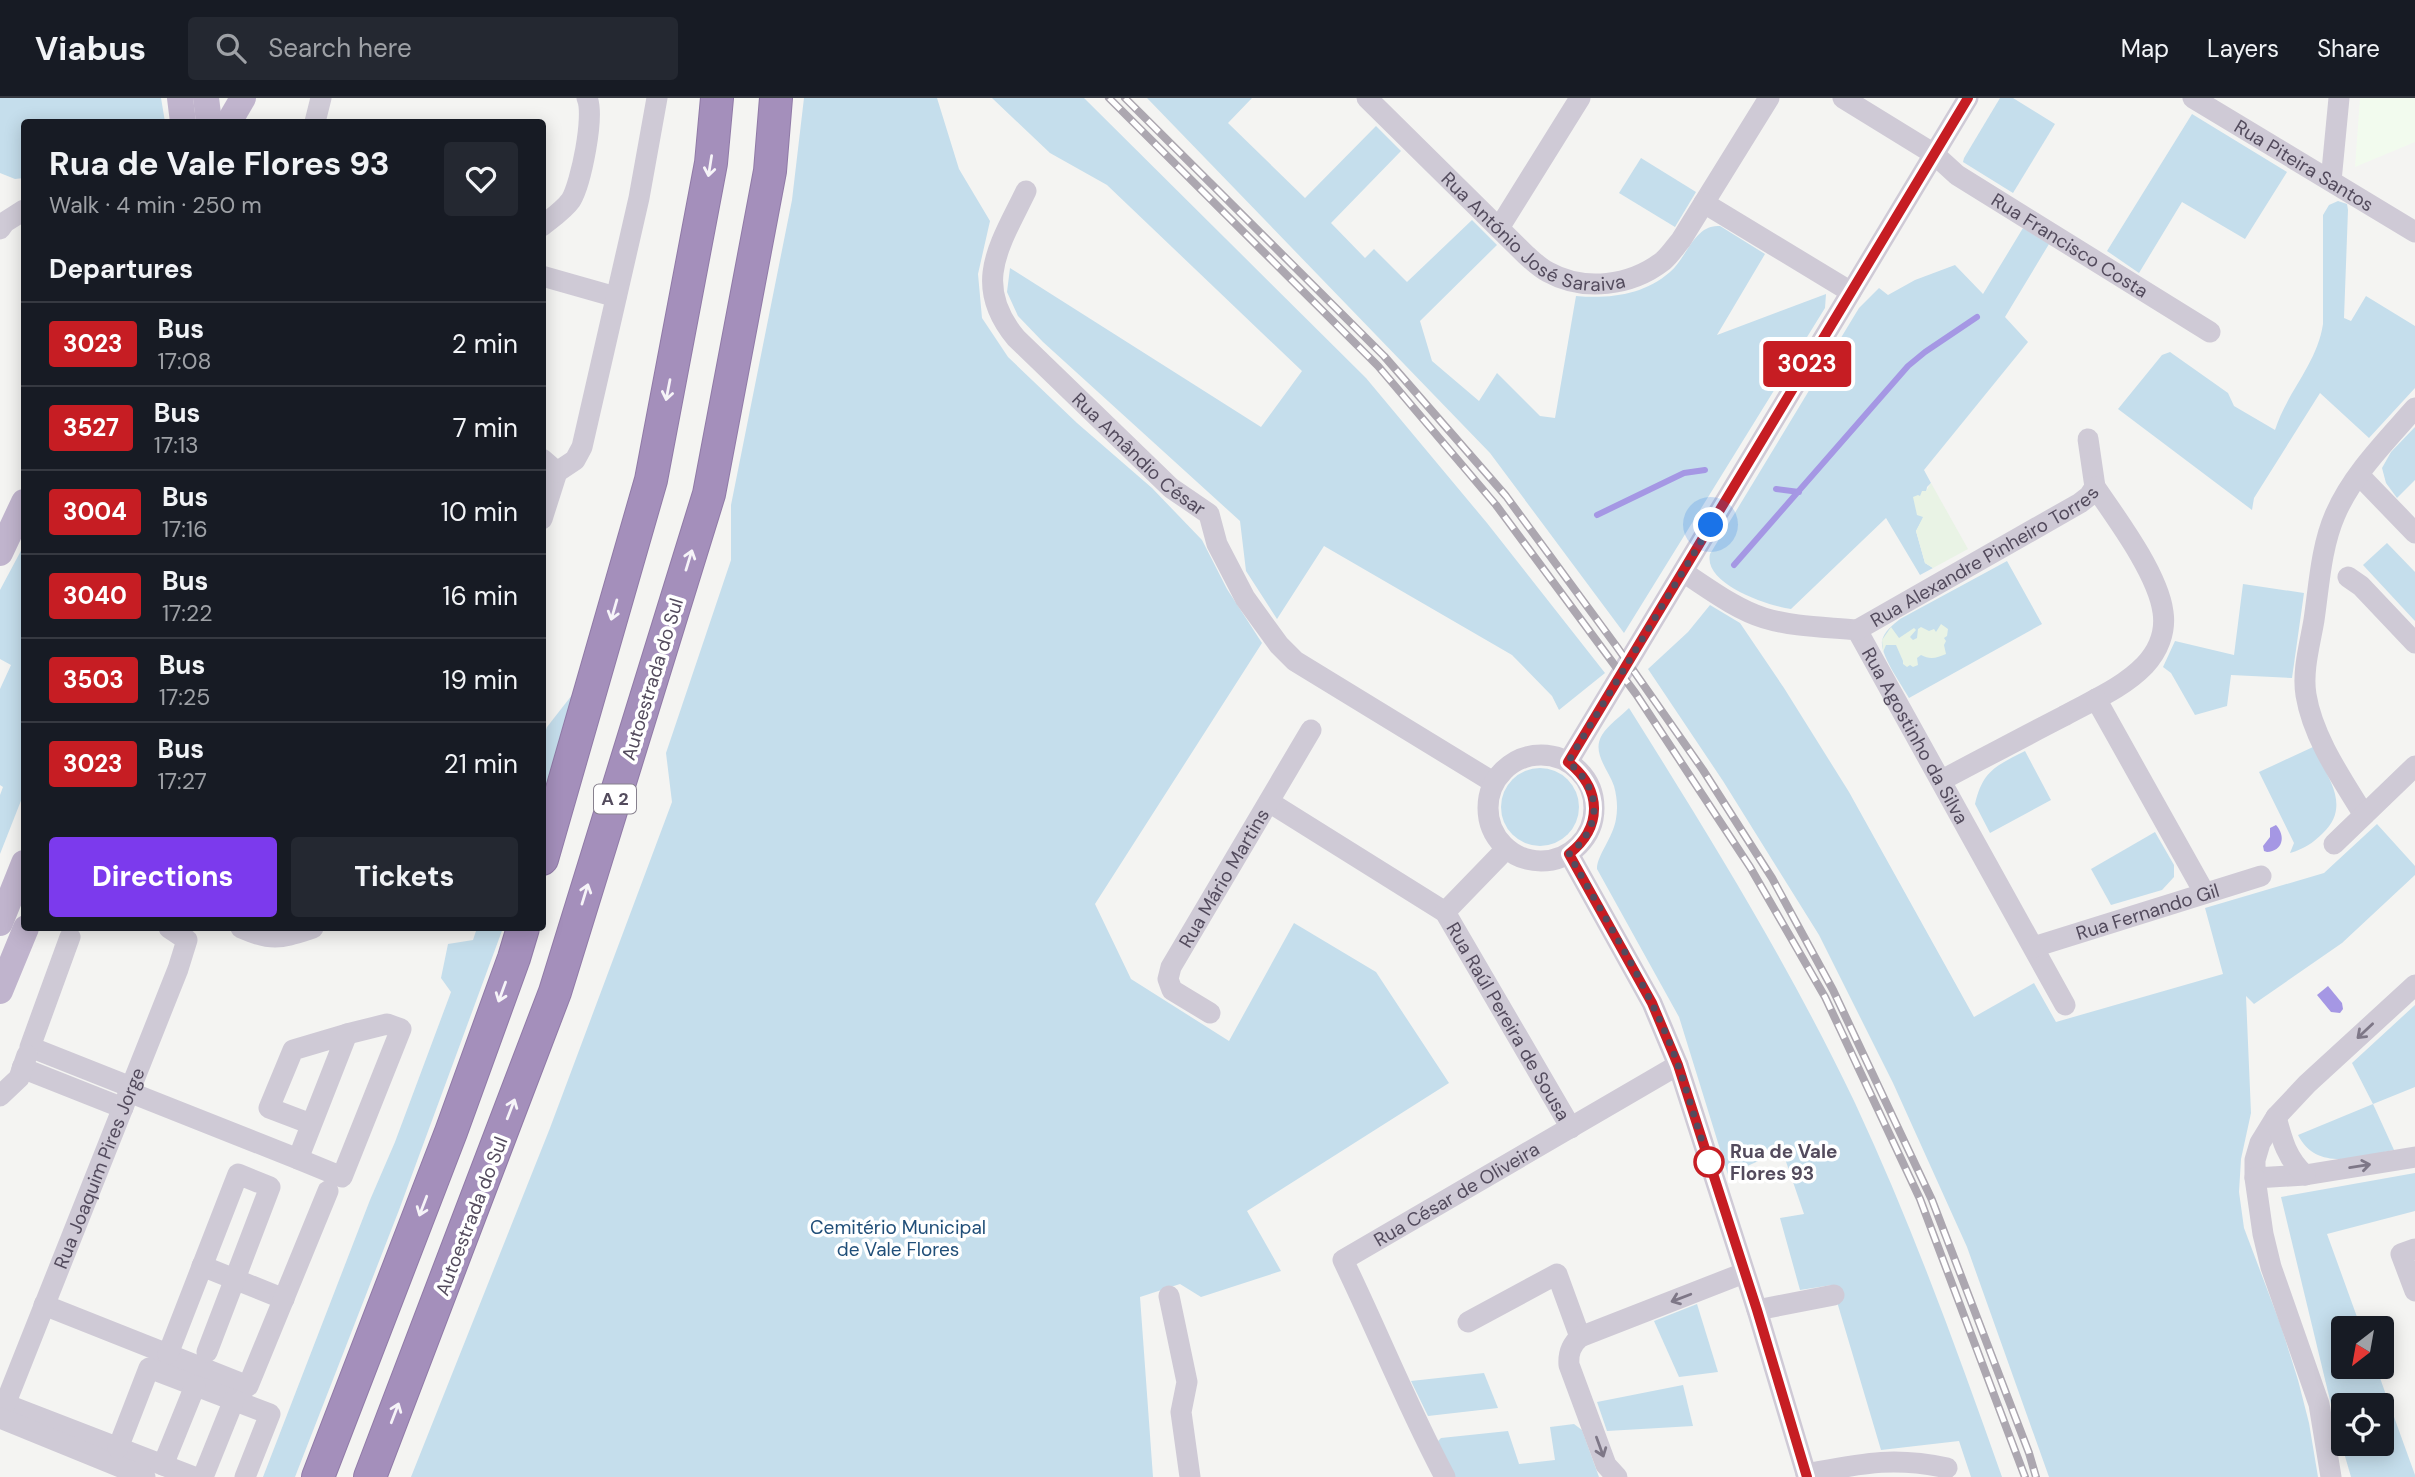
<!DOCTYPE html>
<meta charset="utf-8">
<style>
body{margin:0;font-family:"DM Sans",sans-serif;background:#242831;color:#f1f3f6;height:100vh;display:flex;flex-direction:column;font-size:26px;white-space:nowrap}
*{box-sizing:border-box;margin:0}
p{font-size:23px;color:#9ea1a6}
.icon{flex:none;width:38px;height:38px;fill:none;stroke:currentColor;stroke-width:2;stroke-linecap:round;stroke-linejoin:round}
.map{position:relative;flex:1;overflow:hidden}
.drawer{position:absolute;left:21px;top:21px;width:525px;height:812px;display:flex;flex-direction:column;background:#171b24;border-radius:7px;box-shadow:0 4px 18px #0003}
.drawer>*{flex:none}
.badge{padding:0 14px;border-radius:5px;font-size:24px;line-height:46px}
.needle{width:46px;rotate:211deg}
.controls{position:absolute;left:2331px;top:1218px;display:grid;gap:14px}
.controls a{display:grid;place-items:center;width:63px;height:63px;border-radius:7px;background:#171b24;box-shadow:0 4px 18px #0003;font-size:35px}
.you{position:absolute;width:35px;height:35px;margin:-18px;border:5px solid #fff;border-radius:50%;background:#1a73e8;box-shadow:0 0 0 10px #1a73e833}
.map>.badge{position:absolute;translate:-50% -50%;box-shadow:0 0 0 4px #fff}
h2{padding:0 28px;font-size:26px;line-height:63px}
.round{display:grid;place-items:center;flex:none;width:74px;height:74px;border-radius:7px;background:#242831}
.headline{display:flex;align-items:center;justify-content:space-between;height:119px;padding:0 28px}
h1{font-size:33px;font-weight:700;line-height:52px}
.button{display:flex;gap:14px;margin-top:auto;padding:14px 28px}
.button a{flex:1;height:80px;border-radius:7px;background:#7c3aed;color:#fff;font-size:28px;font-weight:700;line-height:80px;text-align:center}
.button a+a{background:#242831;color:#f1f3f6}
ul{padding:0;list-style:none}
li{display:flex;align-items:center;gap:21px;height:84px;padding:0 28px;border-top:2px solid #363941}
li div{flex:1}
li b{display:block;font-size:26px}
li em{font-style:normal}
li .badge{min-width:77px;font-weight:700;text-align:center}
header{display:flex;align-items:center;gap:42px;box-sizing:border-box;height:98px;padding:0 35px;background:#171b24;border-bottom:2px solid #363941}
header strong{font-size:33px}
nav{display:flex;gap:38px;margin-inline-start:auto;font-size:24px}
.search{width:490px;height:63px;background:#242831;display:flex;align-items:center;gap:18px;box-sizing:border-box;padding:0 24px;border-radius:7px;color:#9ea1a6;font-size:26px}
.map>svg:first-child{display:block}
</style>
<header>
<strong>Viabus</strong>
<div class="search"><svg class="icon" aria-label="search" viewBox="0 0 24 24"><circle cx="10" cy="10" r="6"/><path d="M15 15l6 6"/></svg>Search here</div>
<nav><a>Map</a><a>Layers</a><a>Share</a></nav>
</header>
<div class="map">
<svg width="2415" height="1379" viewBox="0 0 2415 1379">
<rect width="100%" height="100%" fill="#f4f4f2"/>
<polygon fill="#f2fbee" points="2360,0 2415,0 2415,44 2355,69"/>
<g fill="#c5deec" fill-rule="evenodd">
<polygon points="0,0 161,0 165,24 24,24 24,80 15,81 0,75"/>
<polygon points="804,0 937,0 959,71 990,123 978,176 982,220 1008,259 1077,325 1152,390 1202,442 1227,491 1262,545 1095,806 1131,881 1229,943 1294,825 1376,874 1449,985 1247,1113 1281,1173 1201,1199 1180,1186 1140,1199 1153,1379 411,1379 550,1030 672,704 666,655 731,462 731,407 792,102"/>
<polygon points="992,0 1084,0 1366,280 1487,425 1605,575 1559,612 1552,598 1512,557 1324,448 1277,521 1246,473 1240,423 1043,244 1018,218 1007,194 1010,170 1261,329 1302,273 1107,87 1050,55"/>
<path d="M1147 0H1252L1228 25 1305 100 1376 28 1401 53 1331 125 1365 160 1374 151 1407 184 1472 122 1497 147 1420 223 1432 263 1479 303 1497 275 1540 318 1555 320 1576 198C1609 201 1644 197 1670 174 1687 160 1694 126 1720 128L1765 156 1717 237 1826 196 1825 210 1624 535 1490 355Z"/>
<polygon points="2000,0 2013,0 2055,26 2013,95 1963,64 1964,60"/>
<polygon points="2192,16 2287,74 2245,141 2182,104 2139,175 2107,153"/>
<polygon points="1641,60 1696,94 1675,129 1619,95"/>
<path d="M2338 103 2347 106 2348 112 2344 220 2351 223 2366 198 2415 228V290L2369 340 2320 295 2254 400 2252 412 2118 311 2162 257 2170 254 2228 295 2234 308 2275 332C2287 294 2317 266 2323 226V117L2329 107Z"/>
<path d="M2023 130 2049 146 2005 219 2028 244 1924 372 1931 385 1927 389 1922 417 1924 419 1916 433 1925 465 1933 470 1920 477 1886 420 1791 511C1768 508 1703 486 1710 456L1859 210 1879 190 1888 197 1915 182 1955 167 1983 196Z"/>
<polygon points="2415,329 2415,382 2397,400 2386,385 2382,370 2391,354"/>
<polygon points="2387,445 2415,474 2415,523 2363,467"/>
<polygon points="24,447 24,695 0,756 0,697 3,689 0,687 0,591 11,567 0,561 0,492"/>
<path d="M2007 463 2042 526 1909 600C1902 587 1880 557 1882 543 1884 533 1893 527 1900 521Z"/>
<polygon points="2243,486 2304,495 2292,580 2231,577 2227,608 2195,617 2171,575 2163,569 2175,543 2234,557"/>
<polygon points="1710,507 1740,525 1784,590 1849,694 1974,919 2034,885 2056,924 2223,876 2205,810 2324,775 2377,726 2415,768 2415,777 2342,845 2254,906 2246,898 2251,1015 2241,1061 2239,1094 2244,1130 2281,1228 2298,1282 2309,1325 2318,1379 2049,1379 1967,1149 1893,985 1819,837 1723,683 1648,571 1688,534"/>
<polygon points="583,583 543,707 543,641 547,629"/>
<path d="M1629 610C1710 739 1789 867 1855 1005 1912 1127 1957 1252 2002 1379H1971L1959 1343 1881 1352 1832 1187 1800 1192 1780 1120 1804 1116 1782 1052 1728 1077 1679 919 1597 771C1597 757 1613 740 1616 721 1618 710 1617 699 1614 688 1609 672 1591 655 1602 637 1608 627 1621 618 1629 610Z"/>
<path d="M2313 649C2327 679 2352 707 2323 735 2313 745 2304 751 2290 755L2294 745 2259 674Z"/>
<path d="M2025 653 2051 702 1990 735 1975 706C1983 672 1996 668 2025 653Z"/>
<circle cx="1540" cy="709" r="39"/>
<polygon points="2155,734 2174,767 2174,779 2162,792 2111,807 2091,771"/>
<polygon points="477,830 503,830 399,1112 295,1379 263,1379 370,1102 395,1044 451,894 441,880 448,846 473,842"/>
<path d="M2415 907V989L2373 1006 2394 1052C2361 1058 2317 1075 2298 1037L2373 1006 2352 965Z"/>
<path d="M2415 1075V1113L2327 1136 2361 1230H2343V1269H2376L2415 1377V1379H2351L2336 1327 2281 1099ZM2343 1307H2382V1346H2343Z"/>
<polygon points="1697,1206 1718,1274 1679,1279 1654,1223"/>
<polygon points="1484,1275 1498,1310 1428,1318 1411,1283"/>
<polygon points="1683,1287 1693,1328 1607,1333 1597,1304"/>
<polygon points="1574,1326 1582,1332 1599,1379 1448,1379 1438,1343 1441,1340 1508,1333 1519,1366 1555,1362 1550,1329"/>
</g>
<g fill="#e9f3e5">
<polygon points="1931,385 1968,451 1933,470 1925,465 1916,433 1923,419 1917,417 1913,399 1918,397 1920,398 1922,393 1926,393"/>
<path d="M1941 526 1948 531 1947 538 1944 540 1946 543 1944 547 1946 556C1937 560 1930 562 1921 557L1917 560 1918 567 1913 569 1910 567 1907 569 1903 566V563L1896 547H1886L1883 554 1882 542 1891 529 1899 540 1914 530 1916 532 1910 539 1913 542 1917 540 1918 531 1921 529 1929 533 1934 531 1936 534Z"/>
</g>
<g fill="#a597e4">
<path d="M2276 727C2286 738 2283 753 2267 754L2264 753 2263 748 2270 739V730Z"/>
<polygon points="2328,888 2342,905 2343,911 2340,915 2331,914 2317,897"/>
</g>
<g fill="none" stroke-linecap="round" stroke-linejoin="round">
<g stroke="#a597e4" stroke-width="6">
<polyline points="1776,391 1799,394"/>
<polyline points="1597,417 1684,375 1705,372"/>
<polyline points="1734,467 1908,268 1925,254 1977,219"/>
</g>
<g stroke="#907aa7" stroke-width="34">
<g id="highway">
<polyline points="542,761 651,382 711,65 717,0"/>
<polyline points="318,1379 451,1034 514,860 523,830"/>
<polyline points="370,1379 555,894 709,396 770,73 776,0"/>
</g>
</g>
<g stroke="#cfcad6" stroke-width="21">
<path id="s1" d="M1367 0 1526 157C1533 163 1540 170 1548 174 1584 194 1631 188 1663 163 1670 157 1675 149 1681 142L1769 0"/>
<path id="s2" d="M1843 0 1934 56 1957 77 2210 234"/>
<path id="s3" d="M2193 0 2415 134"/>
<polyline points="315,24 321,0"/>
<polyline points="2331,83 2339,0"/>
<path id="s4" d="M1026 93C1000 147 971 186 1016 240L1171 390 1209 416 1217 446 1245 500 1279 547 1295 563 1493 684"/>
<polyline points="1704,105 1851,194"/>
<path d="M542 128C552 120 564 112 571 102 581 85 595 17 587 0"/>
<polyline points="1499,130 1580,0"/>
<polyline points="0,131 5,124 24,112"/>
<polyline points="542,178 616,199"/>
<polyline points="2088,341 2095,389"/>
<polyline points="542,361 557,374 542,421"/>
<polyline points="557,374 575,362 582,349 639,100 657,0"/>
<polyline points="2359,377 2415,435"/>
<path id="s5" d="M1683 474C1708 490 1735 511 1764 520 1793 529 1826 529 1857 532L2065 907"/>
<polyline points="2348,479 2361,488 2415,545"/>
<path id="s6" d="M1857 532 2080 405 2089 398 2095 389C2117 421 2158 476 2163 514 2166 534 2158 553 2145 567 2123 590 2091 603 2064 618 2023 639 1982 661 1942 682"/>
<polyline points="2096,601 2204,794"/>
<circle cx="1541" cy="710" r="53"/>
<polyline points="1568,664 1968,0"/>
<path id="s7" d="M1269 704 1445 814 1571 1030"/>
<path d="M2364 717C2342 681 2313 640 2306 597 2302 573 2310 546 2314 522 2319 488 2321 449 2335 417 2352 377 2386 343 2415 310"/>
<polyline points="2334,746 2415,668"/>
<polyline points="1569,756 1652,905 1678,967 1757,1212 1807,1379"/>
<polyline points="1445,814 1506,751"/>
<path d="M241 830C273 844 281 840 313 830"/>
<polyline points="70,839 30,949 131,989"/>
<path id="s8" d="M2034 849 2261 778"/>
<polyline points="2415,887 2307,986 2276,1019 2260,1045 2255,1062 2255,1080 2305,1077 2415,1059"/>
<path id="s9" d="M1210 915 1172 892 1168 881 1171 869 1311 632"/>
<polyline points="22,970 123,1010"/>
<polyline points="129,994 298,1061 347,936 293,952 269,1010 311,1026"/>
<polyline points="0,998 19,980 27,957"/>
<path d="M2276 1019C2282 1042 2287 1061 2305 1077"/>
<polyline points="298,1061 342,1079 401,931 387,926 347,936"/>
<polyline points="2255,1080 2263,1136 2271,1169 2319,1306 2331,1379"/>
<polyline points="2415,1151 2401,1156 2415,1193"/>
<polyline points="202,1168 284,1201"/>
<polyline points="1169,1198 1187,1284 1181,1314 1190,1379"/>
<polyline points="44,1207 248,1288 328,1093"/>
<polyline points="1757,1212 1834,1197"/>
<polyline points="1468,1224 1557,1176 1580,1239"/>
<polyline points="168,1256 238,1076 270,1089 207,1254"/>
<polyline points="5,1306 194,1379"/>
<path id="s10" d="M0 1319 178 871 187 842 169 830"/>
<polyline points="0,1320 145,1379"/>
<polyline points="118,1350 149,1270 270,1316 245,1379"/>
<polyline points="163,1367 195,1288"/>
<path d="M1806 1376C1860 1366 1892 1358 1947 1370"/>
<polyline points="203,1379 234,1302"/>
<path id="s11" d="M1445 1379C1407 1308 1378 1234 1343 1162L1678 967"/>
<path d="M1617 1379 1606 1367 1569 1267C1568 1255 1571 1247 1580 1239L1744 1175"/>
</g>
<g stroke="#c0b4cd" stroke-width="26">
<polyline points="180,0 183,24"/>
<polyline points="206,0 209,24"/>
<polyline points="229,24 243,0"/>
<polyline points="0,455 24,404"/>
<polyline points="0,825 24,765"/>
<polyline points="0,893 26,830"/>
</g>
<use href="#highway" stroke="#a48fbb" stroke-width="32"/>
<g stroke="#aca7b0" stroke-width="8">
<g id="rail">
<polyline points="1109,0 1378,268 1496,407 1636,596 1750,769 1825,899 1920,1101 2025,1379"/>
<polyline points="1125,0 1384,258 1506,398 1617,549 1703,672 1772,780 1833,892 1932,1102 2029,1355 2036,1379"/>
</g>
</g>
<use href="#rail" stroke="#fff" stroke-width="5" stroke-dasharray="16" stroke-linecap="butt"/>
</g>
<defs><path id="oneway-shaft" d="M-6 0H5M1.5-3L5.5 0L1.5 3" fill="none" stroke-width="1.6" stroke-linecap="round" stroke-linejoin="round" transform="scale(1.75)"/></defs>
<g stroke="#f6f4f8">
<use href="#oneway-shaft" transform="translate(710 68) rotate(99)"/>
<use href="#oneway-shaft" transform="translate(668 292) rotate(101)"/>
<use href="#oneway-shaft" transform="translate(689 462) rotate(-73)"/>
<use href="#oneway-shaft" transform="translate(614 512) rotate(106)"/>
<use href="#oneway-shaft" transform="translate(585 796) rotate(-73)"/>
<use href="#oneway-shaft" transform="translate(502 894) rotate(110)"/>
<use href="#oneway-shaft" transform="translate(511 1011) rotate(-69)"/>
<use href="#oneway-shaft" transform="translate(423 1108) rotate(111)"/>
<use href="#oneway-shaft" transform="translate(395 1315) rotate(-69)"/>
</g>
<g stroke="#7e7787">
<use href="#oneway-shaft" transform="translate(2365 933) rotate(137)"/>
<use href="#oneway-shaft" transform="translate(2360 1068) rotate(-9)"/>
<use href="#oneway-shaft" transform="translate(1681 1200) rotate(159)"/>
<use href="#oneway-shaft" transform="translate(1600 1349) rotate(70)"/>
</g>
<g fill="none" stroke-linecap="round" stroke-linejoin="round">
<g stroke="#fff" stroke-width="16">
<path id="line" d="M1807 1379 1757 1212 1678 967 1652 905 1569 756C1603 729 1602 691 1568 664L1968 0"/>
</g>
<use href="#line" stroke="#c61d23" stroke-width="10"/>
<path stroke="#534b5d" stroke-width="7" stroke-dasharray="0 12.6" d="M1709 1064C1694 1021 1684 978 1666 936 1639 874 1602 815 1569 756 1603 729 1602 691 1568 664L1711 427"/>
</g>
<circle fill="#fff" stroke="#c61d23" stroke-width="3.5" cx="1709" cy="1064" r="14"/>
<g text-anchor="middle" stroke-width="7" stroke-linejoin="round" paint-order="stroke">
<rect fill="#fff" stroke="#87818e" stroke-width="2" x="594" y="686.5" width="42" height="29" rx="5"/>
<g font-size="18" font-weight="bold" fill="#534b5d">
<text x="615" y="707">A 2</text>
</g>
<g font-size="19" fill="#534b5d" stroke="#fff">
<text dy="7" stroke="none"><textPath href="#s3" startOffset="130">Rua Piteira Santos</textPath></text>
<text dy="7" stroke="none"><textPath href="#s1" startOffset="220">Rua António José Saraiva</textPath></text>
<text dy="7" stroke="none"><textPath href="#s2" startOffset="271">Rua Francisco Costa</textPath></text>
<text dy="7" stroke="none"><textPath href="#s4" startOffset="329">Rua Amândio César</textPath></text>
<text dy="7" stroke="none"><textPath href="#s6" startOffset="147">Rua Alexandre Pinheiro Torres</textPath></text>
<text transform="translate(652 581) rotate(-73)" y="7">Autoestrada do Sul</text>
<text dy="7" stroke="none"><textPath href="#s5" startOffset="308">Rua Agostinho da Silva</textPath></text>
<text dy="7" stroke="none"><textPath href="#s9" startOffset="172">Rua Mário Martins</textPath></text>
<text dy="7" stroke="none"><textPath href="#s8" startOffset="119">Rua Fernando Gil</textPath></text>
<text dy="7" stroke="none"><textPath href="#s7" startOffset="334">Rua Raúl Pereira de Sousa</textPath></text>
<text dy="7" stroke="none"><textPath href="#s10" startOffset="268">Rua Joaquim Pires Jorge</textPath></text>
<text dy="7" stroke="none"><textPath href="#s11" startOffset="371">Rua César de Oliveira</textPath></text>
<text transform="translate(471 1118) rotate(-69)" y="7">Autoestrada do Sul</text>
</g>
<g font-size="19" font-weight="bold" fill="#534b5d" stroke="#fff" text-anchor="start">
<text x="1730" y="1060">Rua de Vale<tspan x="1730" dy="22">Flores 93</tspan></text>
</g>
<g font-size="19" fill="#214f79" stroke="#fff">
<text x="898" y="1136">Cemitério Municipal<tspan x="898" dy="22">de Vale Flores</tspan></text>
</g>
</g>
</svg>
<div class="controls">
<a><svg class="needle" viewBox="-14 -14 28 28"><path d="M0-13l5 13h-10z" fill="#e53935"/><path d="M0 13l5-13h-10z" fill="#9ea1a6"/></svg></a>
<a><svg class="icon" aria-label="locate" viewBox="0 0 24 24"><circle cx="12" cy="12" r="6"/><path d="M12 2v4M12 18v4M2 12h4M18 12h4"/></svg></a>
</div>
<div class="you" style="left:1711px;top:427px"></div>
<b class="badge" style="left:1807px;top:266px;background:#c61d23;color:#fff">3023</b>
<section class="drawer">
<div class="headline"><div><h1>Rua de Vale Flores 93</h1><p>Walk · 4 min · 250 m</p></div><a class="round"><svg class="icon" aria-label="heart" viewBox="0 0 24 24"><path d="M12 20l-8-8c-3-5 5-10 8-4 3-6 11-1 8 4z"/></svg></a></div>
<h2>Departures</h2>
<ul>
<li><span class="badge" style="background:#c61d23;color:#fff">3023</span><div><b>Bus</b><p>17:08</p></div><em>2 min</em></li>
<li><span class="badge" style="background:#c61d23;color:#fff">3527</span><div><b>Bus</b><p>17:13</p></div><em>7 min</em></li>
<li><span class="badge" style="background:#c61d23;color:#fff">3004</span><div><b>Bus</b><p>17:16</p></div><em>10 min</em></li>
<li><span class="badge" style="background:#c61d23;color:#fff">3040</span><div><b>Bus</b><p>17:22</p></div><em>16 min</em></li>
<li><span class="badge" style="background:#c61d23;color:#fff">3503</span><div><b>Bus</b><p>17:25</p></div><em>19 min</em></li>
<li><span class="badge" style="background:#c61d23;color:#fff">3023</span><div><b>Bus</b><p>17:27</p></div><em>21 min</em></li>
</ul>
<div class="button"><a>Directions</a><a>Tickets</a></div>
</section>
</div>
